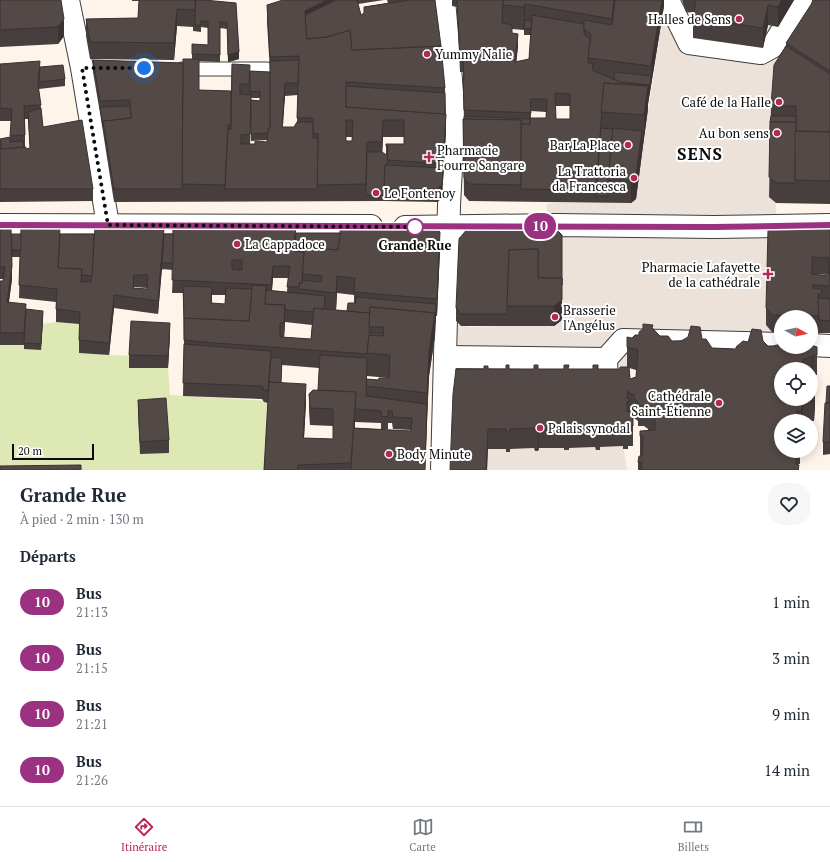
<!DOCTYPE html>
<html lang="fr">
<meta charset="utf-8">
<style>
body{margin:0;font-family:"PT Serif",serif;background:#f6f6f7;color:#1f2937;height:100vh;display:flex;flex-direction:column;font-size:15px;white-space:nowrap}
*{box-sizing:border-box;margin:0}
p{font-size:13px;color:#747a83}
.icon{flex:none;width:22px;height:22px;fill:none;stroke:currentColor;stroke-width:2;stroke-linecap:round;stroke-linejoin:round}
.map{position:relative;height:470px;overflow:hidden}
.details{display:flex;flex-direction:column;background:#fff;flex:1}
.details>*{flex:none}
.badge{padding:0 8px;border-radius:13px;font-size:14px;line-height:26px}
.needle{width:26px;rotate:98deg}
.tools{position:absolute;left:774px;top:310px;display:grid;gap:8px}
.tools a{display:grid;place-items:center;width:44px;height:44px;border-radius:50%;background:#fff;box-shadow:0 2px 10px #0003;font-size:20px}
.scale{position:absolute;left:12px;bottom:10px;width:82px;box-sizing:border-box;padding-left:4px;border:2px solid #0b0b0b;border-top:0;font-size:11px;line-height:14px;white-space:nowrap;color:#0b0b0b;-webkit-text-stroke:3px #fff;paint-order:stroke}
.you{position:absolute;width:20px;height:20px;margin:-10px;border:3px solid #fff;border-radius:50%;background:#1a73e8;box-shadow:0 0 0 6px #1a73e833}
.map>.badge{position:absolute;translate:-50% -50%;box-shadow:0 0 0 2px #fff}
h2{padding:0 20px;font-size:15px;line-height:36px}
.round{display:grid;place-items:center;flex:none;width:42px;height:42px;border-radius:16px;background:#f6f6f7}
.summary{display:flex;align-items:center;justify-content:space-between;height:68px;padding:0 20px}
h1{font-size:19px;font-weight:700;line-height:30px}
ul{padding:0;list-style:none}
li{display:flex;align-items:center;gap:12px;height:56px;padding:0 20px}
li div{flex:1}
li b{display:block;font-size:15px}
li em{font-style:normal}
li .badge{min-width:44px;font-weight:700;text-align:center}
.menu{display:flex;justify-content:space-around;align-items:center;height:56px;border-top:1px solid #e0e1e3;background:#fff;font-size:11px;color:#747a83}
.menu a{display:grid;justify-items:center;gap:2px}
.menu .current{color:#b82557}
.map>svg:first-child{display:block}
</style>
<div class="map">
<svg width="830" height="470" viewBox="0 0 830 470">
<rect width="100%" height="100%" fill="#fff4e9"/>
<polygon fill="#dee8b4" points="56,322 80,324 79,353 130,356 129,368 168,368 170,395 270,401 265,470 0,470 0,345 24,345 41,350 43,324"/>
<g fill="#ede2da">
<polygon points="664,6 696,14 763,48 768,25 778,27 790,45 773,200 776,203 781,347 627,358 627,367 621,374 456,389 453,324 469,327 507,326 548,217 546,205 550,203 631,203 644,137"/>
<polygon points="623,446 627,470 486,470 488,449 506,449 507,452 510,452 510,449 534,448 535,451 538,451 539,448 564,448 565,450 568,450 568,448"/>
</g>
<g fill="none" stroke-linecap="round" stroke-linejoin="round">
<g stroke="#3e3e3e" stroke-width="15">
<polyline id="lane" points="182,69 267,69"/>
</g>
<g stroke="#3e3e3e" stroke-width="24">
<g id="street">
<polyline points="68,0 82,68 108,225"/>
<polyline points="668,0 689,43 761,53 772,47 801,0"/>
<polyline points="0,225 371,226"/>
<polyline points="405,227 556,225 714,227 830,225"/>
<polyline points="811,345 830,346"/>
<polyline points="446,357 606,359 607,389"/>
<polyline points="606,359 623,340 781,344"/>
<polyline points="442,470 449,205 454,114 444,0"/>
</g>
</g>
<use href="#lane" stroke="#fff" stroke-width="13"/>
<use href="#street" stroke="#fff" stroke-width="22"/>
</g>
<g fill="#473f3d" fill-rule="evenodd">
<polygon points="0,0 61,0 64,36 58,44 0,47"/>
<path d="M132 0H204L236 3 239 59 228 62 227 29 220 28V62L199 61V90L231 91 232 64 250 71 270 72 267 22V5L327 0H384L358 4V2H357L361 15 364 14V7L388 3 387 0H435L445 88 446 114V131L442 198 437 202 384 201 114 202 100 113 93 72V60L183 63 192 59V44L208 45V28L201 27V32L193 31V27L177 26 174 60 90 59 86 36V19L138 18 139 1H132ZM298 95 297 122 294 127H282L285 96ZM251 98H260V101L251 100ZM251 108V141L267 140V142L255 144H250ZM346 137H352V141H346ZM383 137H404V144L386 146V155L382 153Z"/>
<path d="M452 0H664V6L648 104V109L644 138 636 199 631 203 469 201 464 195 463 119 464 118 463 91V72H460L457 7 452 6ZM512 29 524 30V35H531L529 59 516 62 518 46 512 33ZM555 106H570V119H556ZM531 111 546 112V118H531Z"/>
<polygon points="682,0 794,0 778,27 768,25 763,48 693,38 693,18 694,13 686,12"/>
<polygon points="830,0 830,204 776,203 769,197 771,106 786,46 786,43"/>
<path d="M0 64 40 67 65 79V86L39 89V88V91L41 108 43 127 93 189V201L0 202V139L10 137 11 121H0ZM25 119H28L30 148 26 149 25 147Z"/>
<path d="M830 226V333H811V317H781V332H772L766 325V308ZM812 274 829 275V276Z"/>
<path d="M0 228 11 234 296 233 440 249 437 316H436L435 336 429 376 425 470H264L268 403 264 402 262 399 183 396 184 346 183 293H172L173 270 162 269 163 258 158 314 114 308 109 355 79 353V324L56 322V302L19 298 20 257H12V279L9 302 43 318 41 350 24 349V345H0V281H3V279H0ZM273 278H288L287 292 272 291ZM134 287 147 288V289L134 288ZM337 293 354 295V303L347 311 325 309 336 310ZM212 295H226L225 304 212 303ZM285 322 312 325 311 339 284 337ZM282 365 319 368 318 390 309 394V411L310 425 333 426V439L304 438 306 401 281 383ZM367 376 389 378 378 380 367 379ZM355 422 381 423V429H388V423H392L393 429 411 430V431L355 428Z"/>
<polygon points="556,229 562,320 554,326 461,326 456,321 456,308"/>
<path d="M653 328 660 336 672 341 702 339 712 348 736 349 748 342 763 341 768 346 817 347V375H813L812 377H811V369H781V399L815 389 814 421H781V451H800V464H797L799 470H638V462L642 457V456H640V436L648 430V429L644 426H638V421L634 418V414H633V446H628V449H623V446L600 447V450H596L595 447 569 448V450H564V448H539L538 451H535L534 448 510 449V452H506V449H488L487 470H450L488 369H620L627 367V347L632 338 639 335ZM629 368 636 370V377L630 379Z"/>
<polygon points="170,335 168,368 129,368 129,355"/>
<polygon points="830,386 830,454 823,455 823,442"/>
<polygon points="138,400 169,440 169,453 140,454 138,413"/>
</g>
<g fill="#3a3332">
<polygon points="327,0 354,0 305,15 305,11"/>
<polygon points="662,0 664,0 664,6 648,104 648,109 644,138 636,199 631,203 631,180 642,131 642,147 644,131 644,115 648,86 651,76 651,66"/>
<polygon points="782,0 794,0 778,27 778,7"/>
<polygon points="525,4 525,27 524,28 524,7"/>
<polygon points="768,5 768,25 763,48 763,28"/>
<polygon points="177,9 177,26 174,60 174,43"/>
<polygon points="64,19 64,36 58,44 58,27"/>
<polygon points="518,34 518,46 515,75 515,62"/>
<polygon points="239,52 239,59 228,62 228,55"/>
<polygon points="285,83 285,96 282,140 282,127"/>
<polygon points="251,95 251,107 250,147 250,134"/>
<polygon points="446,114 446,131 443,181 443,164"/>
<polygon points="383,120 383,137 382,159 382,142"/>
<polygon points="443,168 442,198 437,202 437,189"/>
<polygon points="164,228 164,241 158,314 158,301"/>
<polygon points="440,232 440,249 437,316 437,299"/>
<polygon points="12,266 12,279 7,314 7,302"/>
<polygon points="273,266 273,278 271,298 271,285"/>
<polygon points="337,276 337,293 336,310 336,293"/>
<polygon points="114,295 114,308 109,355 109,343"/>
<polygon points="562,298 562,320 554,326 554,306"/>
<polygon points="436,304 435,336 429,376 427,416 425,470 427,404 429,352"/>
<polygon points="285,305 285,322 284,340 284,323"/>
<polygon points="43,311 43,318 41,350 41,344"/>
<polygon points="170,323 170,335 168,368 168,356"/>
<polygon points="813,355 813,375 812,377 812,357"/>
<polygon points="306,384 306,401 303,455 303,438"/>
<polygon points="815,389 815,409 814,421 814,401"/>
<polygon points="803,401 802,421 801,421 801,412"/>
<polygon points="355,410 355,422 351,470"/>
<polygon points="539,428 539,448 538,451 538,431"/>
<polygon points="488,429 487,470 486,470"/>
</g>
<g fill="#534947" stroke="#3a3332" fill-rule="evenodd">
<polygon points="0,0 61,0 64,19 58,27 0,30"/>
<polygon points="139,0 195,0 195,10 177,9 174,43 90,42 86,19 138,18"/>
<polygon points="196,0 204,0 236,3 239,52 228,55 227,22 220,22 220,55 192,54 192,44 208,45 208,21 201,21 201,25 195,25 195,14"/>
<path d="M283 0H327L305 11 307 39 327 37 350 30 352 50 441 46 445 88 346 82V107L446 114 443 164 387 160 388 146H386V144H404V120H383L382 142H367L366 184 317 185 318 134 313 133V118H297L299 56 270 57 267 5ZM346 120H353L352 141H346Z"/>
<polygon points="336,0 357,0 361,15 364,13 364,7 410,0 435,0 441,46 352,50 350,30 327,37 307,39 305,15"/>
<path d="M457 0H503L502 23 512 25V33L518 34 515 62 529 59 532 15 584 24V34L590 39 588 63H593L592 70 620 82 649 85 648 92V86L604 83 596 190 521 189V124H530V118H546L547 99H530L531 113 464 110 463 78H464L463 60 460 59ZM555 93 570 94V119H556Z"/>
<polygon points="503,0 614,0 612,19 525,4 524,7 503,5"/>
<polygon points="615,0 662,0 651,66 588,58 591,34 584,29 584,20 612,25"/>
<polygon points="696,0 782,0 778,7 768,5 763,28 693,18"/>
<polygon points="814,0 830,0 830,71 786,43"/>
<polygon points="525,20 532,21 531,29 524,28"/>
<polygon points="786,46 830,74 830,132 796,131 796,106 771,106 774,65"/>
<polygon points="183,59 199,59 199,90 231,91 231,125 228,125 225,185 182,184"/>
<polygon points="93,60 183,63 182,189 114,189 103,121 131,118 130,100 100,101"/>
<polygon points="299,60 298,83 285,83 282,127 294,127 297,122 313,122 313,138 318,138 317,189 225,189 228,129 231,129 232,64 250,65 249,84 240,84 240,94 251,95 250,134 241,135 241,144 255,144 255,141 267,142 268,128 270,128 270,61"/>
<polygon points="40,61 38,85 41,105 24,106 25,135 10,136 12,109 0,108 0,64"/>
<polygon points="63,65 65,79 39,82 40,67"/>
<polygon points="250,71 270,72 270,128 268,128 268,133 251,134 251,100 260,101 260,91 250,92"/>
<polygon points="615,72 651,76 649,91 649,85 620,82 614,79"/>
<polygon points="604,83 648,86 644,115 601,112"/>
<polygon points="346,86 445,93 445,114 346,107"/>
<polygon points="130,106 131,118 103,121 103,127 100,107"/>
<polygon points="41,108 43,127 82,120 93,189 0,189 0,149 26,147 26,149 30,148 28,112"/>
<polygon points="464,116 530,119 530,124 521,124 521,130 521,120 464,119"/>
<polygon points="771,116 796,116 796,124 796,122 770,122"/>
<polygon points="463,119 521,120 521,185 469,184 464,178"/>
<polygon points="770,122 796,122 795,183 776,183 769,177"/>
<polygon points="601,128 613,129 608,180 608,196 596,196"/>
<polygon points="613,128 642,131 636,176 631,180 608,180"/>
<polygon points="642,131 644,131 642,147"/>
<polygon points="795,131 830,132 830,181 795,180"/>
<polygon points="10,137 10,142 23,141 24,147 2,149 0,139"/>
<polygon points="367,152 382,152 388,156 387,165 385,165 384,195 366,195"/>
<polygon points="385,165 443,168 442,185 437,189 384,189"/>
<polygon points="341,223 431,223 440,232 437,299 354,292 355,278 337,276 336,293 299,289 299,283 302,283 302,280 321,282 322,276 302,274 304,247 338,250"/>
<path d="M774 226H830V286L813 285V288L821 289 822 294H818L819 316 772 315 766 308 768 230ZM812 257 829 258V276L812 274Z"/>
<path d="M296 227 293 251 304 252 302 280V283H299V287H287L290 266H273L271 285 172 280 173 228ZM232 260H242V270L232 269Z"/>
<polygon points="0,228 11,228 12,266 7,302 26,304 24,333 0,333 0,281 3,281 5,267 0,267"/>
<path d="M21 228H60L58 268 82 269 81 282H91L95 228H164L158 301 114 295 109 343 79 340 80 312 56 309 57 289 19 285ZM134 275H148L147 289 133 288Z"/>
<polygon points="468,228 556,229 562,235 562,285 562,278 538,278 538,249 509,250 507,314 461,314 456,308 459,239"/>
<polygon points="296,233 340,233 338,250 304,247 304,252 294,251"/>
<polygon points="11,234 21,234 21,250 12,250"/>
<polygon points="60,234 94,234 92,276 82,275 82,269 58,268"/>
<polygon points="164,234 173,234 173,263 162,263"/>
<polygon points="538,249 538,278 562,278 562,300 554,306 507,306 509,250"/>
<polygon points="252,285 266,286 265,304 285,305 284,323 280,323 280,337 311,339 314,308 370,313 369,333 383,333 383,336 369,335 367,354 215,343 184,340 184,318 249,321"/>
<polygon points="183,286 212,287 211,303 225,304 226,288 252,289 249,321 184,318"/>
<polygon points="266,290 325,296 324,309 314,308 313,312 285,310 285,305 265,304"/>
<polygon points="356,297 436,304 435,323 435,313 370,307 370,313 347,311 348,303 356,303"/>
<polygon points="818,298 830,299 830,321 819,320"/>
<polygon points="370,307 435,313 429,352 427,393 366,386 366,379 378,380 379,378 389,378 390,355 367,353 369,335 383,336 384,327 369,327"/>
<polygon points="26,309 43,311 41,344 24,343"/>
<polygon points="131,321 170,323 168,356 129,355"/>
<polygon points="643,324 653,325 652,328 660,336 668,336 672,341 681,341 688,337 691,326 700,327 702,339 706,339 712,348 736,349 736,347 743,341 748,342 752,329 761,330 763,341 768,346 773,346 781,344 781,347 811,347 811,345 817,347 817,355 813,355 812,357 808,357 807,359 803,359 803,369 781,369 781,399 811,399 811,389 815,389 814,401 803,401 801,412 796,411 798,413 797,421 781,421 781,451 797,451 796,464 799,465 798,470 641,470 642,462 638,462 639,456 642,457 643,436 640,436 640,431 655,430 655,412 648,413 648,409 644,406 638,406 638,402 634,398 634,394 630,394 628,391 627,398 629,399 629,402 627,402 627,412 633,412 633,426 628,426 628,429 623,429 623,426 600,427 600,430 596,430 595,427 568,428 569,430 564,430 564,428 539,428 538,431 535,431 534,428 510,429 510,432 506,432 506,429 488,429 486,470 450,470 453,394 456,369 484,369 484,366 488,366 488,369 506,369 506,365 509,365 509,369 534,369 534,365 538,365 538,369 564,369 564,365 569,365 568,369 593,369 593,365 598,365 598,369 620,369 620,367 629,367 630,379 636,377 638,350 627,347 627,337 632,338 635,335 639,335 639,332 643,329"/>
<polygon points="184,344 271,351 268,390 264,390 262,386 183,383"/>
<polygon points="320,355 367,358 366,396 427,404 425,470 351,470 353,428 411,431 412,418 393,417 392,411 388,411 388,417 381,416 381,411 355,409 356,392 318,390"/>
<polygon points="271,357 282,358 281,383 269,382"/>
<polygon points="269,382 306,384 303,438 333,439 333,409 310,408 309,394 313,390 356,392 351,463 298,465 298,470 264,470"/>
<polygon points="827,386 830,386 830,403 826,403"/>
<polygon points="166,398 169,440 140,442 138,400"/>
<polygon points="825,403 830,403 830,442 823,442"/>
<polygon points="81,465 81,470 0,470 0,466"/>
</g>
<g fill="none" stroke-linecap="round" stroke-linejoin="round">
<g stroke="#fff" stroke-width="9">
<polyline id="line" points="0,225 714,227 830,225"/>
</g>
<use href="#line" stroke="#9a3181" stroke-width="6"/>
<polyline stroke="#0b0b0b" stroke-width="4" stroke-dasharray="0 7.2" points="144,68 82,68 108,225 419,227 415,227"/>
</g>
<g fill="#b82557" stroke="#fff" stroke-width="1.5">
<circle cx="739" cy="19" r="4"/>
<circle cx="427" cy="54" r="4"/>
<circle cx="779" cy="102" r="4"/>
<circle cx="777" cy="133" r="4"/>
<circle cx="628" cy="145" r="4"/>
<path d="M427 151h4v4h4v4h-4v4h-4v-4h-4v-4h4z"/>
<circle cx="634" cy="178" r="4"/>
<circle cx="376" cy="193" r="4"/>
<circle cx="237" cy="244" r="4"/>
<path d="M766 268h4v4h4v4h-4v4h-4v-4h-4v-4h4z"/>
<circle cx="555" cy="317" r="4"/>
<circle cx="719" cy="403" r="4"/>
<circle cx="540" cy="428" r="4"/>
<circle cx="389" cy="454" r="4"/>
</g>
<circle fill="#fff" stroke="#9a3181" stroke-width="2" cx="415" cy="227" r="8"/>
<g text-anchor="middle" stroke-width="4" stroke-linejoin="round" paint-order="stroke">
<g font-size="13" fill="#0b0b0b" stroke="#fff" text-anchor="end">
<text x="731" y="24">Halles de Sens</text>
<text x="435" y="59" text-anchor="start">Yummy Nalie</text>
<text x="771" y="107">Café de la Halle</text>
<text x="769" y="138">Au bon sens</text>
<text x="620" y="150">Bar La Place</text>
<text x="437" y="155" text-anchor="start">Pharmacie<tspan x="437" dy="15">Fourre Sangare</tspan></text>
<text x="626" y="176">La Trattoria<tspan x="626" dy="15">da Francesca</tspan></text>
<text x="384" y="198" text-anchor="start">Le Fontenoy</text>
<text x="245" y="249" text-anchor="start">La Cappadoce</text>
<text x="760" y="272">Pharmacie Lafayette<tspan x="760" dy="15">de la cathédrale</tspan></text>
<text x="563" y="315" text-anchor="start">Brasserie<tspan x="563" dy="15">l'Angélus</tspan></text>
<text x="711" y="401">Cathédrale<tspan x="711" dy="15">Saint-Étienne</tspan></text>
<text x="548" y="433" text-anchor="start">Palais synodal</text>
<text x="397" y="459" text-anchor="start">Body Minute</text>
</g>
<g font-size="13" font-weight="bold" fill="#0b0b0b" stroke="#fff">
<text x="415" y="250">Grande Rue</text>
</g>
<g font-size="17" font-weight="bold" letter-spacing="1" fill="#0b0b0b" stroke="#fff">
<text x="700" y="160">SENS</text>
</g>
</g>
</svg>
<div class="tools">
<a><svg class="needle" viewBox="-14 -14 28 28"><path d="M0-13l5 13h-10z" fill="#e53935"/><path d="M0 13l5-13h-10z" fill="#747a83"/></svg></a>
<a><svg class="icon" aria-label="locate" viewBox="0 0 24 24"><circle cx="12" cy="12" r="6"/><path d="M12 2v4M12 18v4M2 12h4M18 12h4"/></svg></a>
<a><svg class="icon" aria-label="layers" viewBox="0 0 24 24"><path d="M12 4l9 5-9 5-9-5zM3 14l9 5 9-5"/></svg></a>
</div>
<div class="scale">20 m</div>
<div class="you" style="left:144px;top:68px"></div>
<b class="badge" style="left:540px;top:226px;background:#9a3181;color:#fff">10</b>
</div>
<section class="details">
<div class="summary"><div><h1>Grande Rue</h1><p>À pied · 2 min · 130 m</p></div><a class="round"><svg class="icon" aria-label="heart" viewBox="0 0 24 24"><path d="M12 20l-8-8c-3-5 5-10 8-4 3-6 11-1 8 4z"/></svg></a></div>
<h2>Départs</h2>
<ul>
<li><span class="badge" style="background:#9a3181;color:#fff">10</span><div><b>Bus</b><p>21:13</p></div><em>1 min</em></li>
<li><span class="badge" style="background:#9a3181;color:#fff">10</span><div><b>Bus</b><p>21:15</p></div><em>3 min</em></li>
<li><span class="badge" style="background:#9a3181;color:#fff">10</span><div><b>Bus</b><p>21:21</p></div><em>9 min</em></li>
<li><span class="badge" style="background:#9a3181;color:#fff">10</span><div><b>Bus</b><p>21:26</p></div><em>14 min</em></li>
</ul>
</section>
<nav class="menu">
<a class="current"><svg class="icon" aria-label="directions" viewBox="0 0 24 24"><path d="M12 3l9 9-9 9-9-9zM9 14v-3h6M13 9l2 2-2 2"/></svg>Itinéraire</a>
<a><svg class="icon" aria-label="map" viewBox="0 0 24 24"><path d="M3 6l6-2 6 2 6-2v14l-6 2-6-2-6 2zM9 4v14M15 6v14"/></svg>Carte</a>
<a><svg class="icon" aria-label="tickets" viewBox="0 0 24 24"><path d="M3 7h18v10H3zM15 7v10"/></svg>Billets</a>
</nav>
